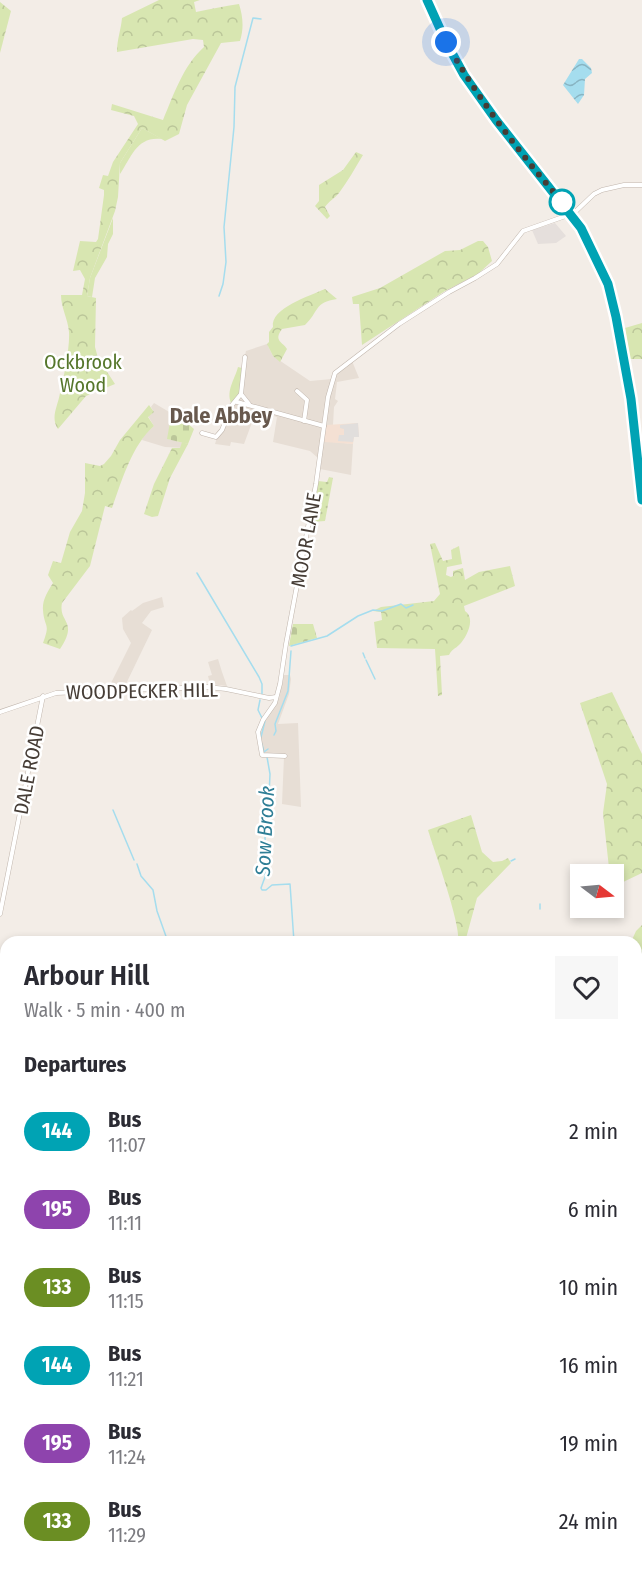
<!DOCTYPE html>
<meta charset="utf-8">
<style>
body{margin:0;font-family:"Fira Sans Condensed",sans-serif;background:#f7f7f7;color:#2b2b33;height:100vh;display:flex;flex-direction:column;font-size:22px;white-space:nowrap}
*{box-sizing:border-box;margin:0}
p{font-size:20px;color:#7c7c81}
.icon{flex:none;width:33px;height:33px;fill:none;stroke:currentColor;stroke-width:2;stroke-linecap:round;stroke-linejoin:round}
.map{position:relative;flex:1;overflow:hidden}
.side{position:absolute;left:0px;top:936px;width:642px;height:636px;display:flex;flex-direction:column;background:#fff;border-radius:18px 18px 0 0;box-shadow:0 3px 9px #0003}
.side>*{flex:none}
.badge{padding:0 12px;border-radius:20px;font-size:21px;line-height:39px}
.needle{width:39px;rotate:106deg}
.fabs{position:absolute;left:570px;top:864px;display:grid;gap:12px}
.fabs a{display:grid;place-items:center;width:54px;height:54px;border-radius:0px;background:#fff;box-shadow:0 3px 9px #0003;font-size:30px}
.you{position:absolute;width:30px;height:30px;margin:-15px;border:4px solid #fff;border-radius:50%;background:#1a73e8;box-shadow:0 0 0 9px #1a73e833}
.map>.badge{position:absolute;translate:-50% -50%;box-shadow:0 0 0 3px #fff}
h2{padding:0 24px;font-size:22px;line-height:54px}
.round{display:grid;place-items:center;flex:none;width:63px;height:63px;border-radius:0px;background:#f7f7f7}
.headline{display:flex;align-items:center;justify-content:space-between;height:102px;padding:0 24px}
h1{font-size:28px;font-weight:600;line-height:45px}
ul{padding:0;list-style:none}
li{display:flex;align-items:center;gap:18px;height:78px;padding:0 24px}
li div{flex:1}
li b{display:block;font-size:22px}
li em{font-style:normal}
li .badge{min-width:66px;font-weight:700;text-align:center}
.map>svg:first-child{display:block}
</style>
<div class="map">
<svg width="642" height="1572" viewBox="0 0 642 1572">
<defs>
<pattern id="forest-crowns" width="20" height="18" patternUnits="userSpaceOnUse" patternTransform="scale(1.5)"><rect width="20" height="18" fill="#d8e6b1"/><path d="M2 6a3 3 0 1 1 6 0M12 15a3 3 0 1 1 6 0" fill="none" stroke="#bbc699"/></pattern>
<pattern id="cemetery-stones" width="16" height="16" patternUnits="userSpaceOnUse" patternTransform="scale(1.5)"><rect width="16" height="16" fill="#d8e6b1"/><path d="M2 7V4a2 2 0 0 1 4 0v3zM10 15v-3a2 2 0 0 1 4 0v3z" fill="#bbc699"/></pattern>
<pattern id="park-dots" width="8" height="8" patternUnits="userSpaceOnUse" patternTransform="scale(1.5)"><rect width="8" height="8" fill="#d8e6b1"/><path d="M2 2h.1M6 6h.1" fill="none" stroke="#bbc699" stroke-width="1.8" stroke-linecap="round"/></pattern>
<pattern id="water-waves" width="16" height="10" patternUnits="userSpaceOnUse" patternTransform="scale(1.5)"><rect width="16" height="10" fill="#a5ddee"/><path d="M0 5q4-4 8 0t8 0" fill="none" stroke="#88b4c2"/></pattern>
</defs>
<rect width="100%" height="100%" fill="#f3ede7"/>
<g fill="#e7ded5">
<polygon points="267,344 273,356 310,381 332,379 335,374 352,361 359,378 337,382 335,399 338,401 334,407 333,425 326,425 324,441 353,444 351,475 320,469 322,459 318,458 310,451 273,442 277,417 274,416 269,421 254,417 244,444 231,442 230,446 215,444 218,434 230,405 240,393 242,368 246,351"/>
<polygon points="154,403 176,416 175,423 170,422 168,439 188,444 185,448 165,447 142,440 144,435 154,426 148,416 154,412 151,407"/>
<polygon points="162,597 164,607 151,611 142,623 152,630 124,688 108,689 131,643 123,629 122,618 131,610 132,611 143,603"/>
<polygon points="218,659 222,672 227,686 210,684 208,676 212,675 208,662"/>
<polygon points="284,675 290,675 291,679 289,694 278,724 298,723 301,807 282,804 284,757 264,756 260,736 265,719 279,699"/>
<polygon points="636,1253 642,1253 642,1572 519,1572 519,1566 636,1566"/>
</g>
<polygon fill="#f4e0d3" points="358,423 359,437 354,437 353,444 324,442 326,425"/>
<g fill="#e5dfdc">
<polygon points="555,223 566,236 556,243 538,244 532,230"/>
<polygon points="6,1502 6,1566 82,1566 81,1568 75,1572 0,1572 0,1513"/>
</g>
<rect fill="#ecdfd1" x="397" y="1566" width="122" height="6"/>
<g fill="#d8e6b1">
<path d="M142 128 162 139C137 136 132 156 120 174V163Z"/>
<polygon points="113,218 113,234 108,244 107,257 95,278 92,297 87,296 90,278"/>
<path d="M238 367 242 368 240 393 231 403C226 390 235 379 238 367Z"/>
</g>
<g fill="url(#forest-crowns)">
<path d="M159 0H200L194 2 196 12C211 9 224 6 239 4 243 17 244 28 240 41L221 43 187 105 179 134 165 141 142 128 120 163 118 197 115 211 90 278 87 296 96 298 95 347 98 358 115 384 86 396 58 429C50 417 58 406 60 393 64 377 70 347 69 332 68 319 61 308 61 295H82L85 279 80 270 73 271 80 241 96 242 98 239 104 195V190L99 188 103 175 108 176 113 162 138 124 134 116 111 110 112 104 163 120C174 94 183 66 204 47L203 40 193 39 117 52C117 39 121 30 122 18Z"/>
<polygon points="0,2 11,11 0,53"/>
<path d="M356 152 363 155C355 168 348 181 339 193 334 199 329 201 325 207L330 216 327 219 315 206 319 201V185L343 170Z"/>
<polygon points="478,241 483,241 488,247 492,261 478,274 445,291 362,345 359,304 353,304 352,297 380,288 445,251 460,250"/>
<path d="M325 289 337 299C314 302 319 312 305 325L282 329C273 341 283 342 287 349L280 362 273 356 267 344 269 342V332L273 327C270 308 310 296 325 289Z"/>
<polygon points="642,323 642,359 630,359 625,328"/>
<path d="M149 405 154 412 148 417 154 426C132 445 122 480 112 508L105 506 90 566 62 603C58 623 79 620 60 649L43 643C51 622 44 628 43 610 42 600 48 591 53 583L48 575 53 561 61 563 70 532 82 511 85 493V463L100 466 104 464 111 456 120 440Z"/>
<polygon points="182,442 188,444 170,478 158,516 152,517 144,514 154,484 172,448 180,448"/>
<path d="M435 543 443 561 452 559 451 550 459 546 462 564 447 567 446 575 451 577 453 576V571L463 568 465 580 479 572 510 566 515 586 464 606 465 611C476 618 467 637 459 645 455 649 452 649 449 655L440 656 442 695 438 696 435 649 377 648 374 622 382 620 381 612 373 611 381 607 434 601 440 594 430 544Z"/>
<polygon points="612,692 642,754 642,873 621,883 609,868 603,813 607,784 580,703"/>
<path d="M471 815 482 852 493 862 502 861 508 858 511 863 477 898 465 942H458C462 927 434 850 428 830Z"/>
<polygon points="642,925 642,981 636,983 636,942 631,942 636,931"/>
<polygon points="360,1566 397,1566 397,1572 358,1572"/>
</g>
<g fill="url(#cemetery-stones)">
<polygon points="176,419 187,423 194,429 188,444 167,439 170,422 175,423"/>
<polygon points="293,624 313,624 317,638 289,646"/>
</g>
<polygon fill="url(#park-dots)" points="329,477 333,478 325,521 311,522 318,481 327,482"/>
<polygon fill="#e1dedc" points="358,423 359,437 354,437 353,442 338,441 339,435 344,435 344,429 340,428 340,425"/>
<polygon fill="url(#water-waves)" points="579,59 582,59 591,68 592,73 585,79 584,95 578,104 563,85"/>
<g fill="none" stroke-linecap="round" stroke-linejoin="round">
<g stroke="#a5ddee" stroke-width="1.5">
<polyline points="219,296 223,284 226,262 224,227 234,127 235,87 253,18 261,19"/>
<polyline points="197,573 259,677 262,684 262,694"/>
<polyline points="291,646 327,636 358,616 373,610 382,611 401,604 406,608 413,605"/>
<polyline points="363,653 365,658"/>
<polyline points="366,660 375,679"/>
<polyline points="260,700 258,710 262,718"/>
<polyline points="274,735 276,731 275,724 288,691 291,651"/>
<polyline points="261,737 265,721"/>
<polyline points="262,744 264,752 268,749"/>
<polyline points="267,757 270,774 269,796 265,838 265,877 261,888 262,890 266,890 272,885 290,884 294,942"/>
<polyline points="113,810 134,860"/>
<polyline points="511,861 515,859"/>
<polyline points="137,864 141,876 153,890 157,911 168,942"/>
<polyline points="540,909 540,904"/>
<polyline points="210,1566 210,1572"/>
<polyline points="357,1572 359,1566"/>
</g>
<g stroke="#c1b6ad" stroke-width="5">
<g id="minor">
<polyline points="297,391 307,400 304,421"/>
<polyline points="241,394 249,404"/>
<polyline points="237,402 324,426"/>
<polyline points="202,433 216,437 222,430 232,405 241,394 245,357"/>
<polyline points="0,712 56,693 207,687 226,689 269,698 276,697"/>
<polyline points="285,756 262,755 258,732 263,720 275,703 280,684 286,644 316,484 328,397 335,373 399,324 449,292 475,278 497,264 523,231 574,213 594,194 602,190 624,185 642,185"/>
<polyline points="0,914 43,696"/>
<polyline points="636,1279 642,1279"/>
<polyline points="636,1331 642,1328"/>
<polyline points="636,1352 642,1360"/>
<polyline points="636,1383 642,1377"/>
<polyline points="636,1433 642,1433"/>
<polyline points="636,1482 642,1482"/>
<polyline points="636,1516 642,1516"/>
<polyline points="636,1558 642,1558"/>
<polyline points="546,1566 549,1572"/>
<polyline points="567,1566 567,1572"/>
<polyline points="636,1566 642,1566"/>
<polyline points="621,1572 622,1566"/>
</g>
</g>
<g stroke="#e0a668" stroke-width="7">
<polyline id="major" points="427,0 445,42 464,74 496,120 581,228 608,284 616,317 631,399 642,500"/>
</g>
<use href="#minor" stroke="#fff" stroke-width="4"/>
<use href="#major" stroke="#fbcd98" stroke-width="5"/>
</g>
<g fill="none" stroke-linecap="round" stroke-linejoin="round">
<g stroke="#fff" stroke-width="14">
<polyline id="line" points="427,0 446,42 464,75 496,120 581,228 608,284 616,317 631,399 642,500"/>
</g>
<use href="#line" stroke="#00a3b4" stroke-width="9"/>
<path stroke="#463d36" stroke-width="6" stroke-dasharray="0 10.8" d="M446 42C478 99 519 152 562 202"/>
</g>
<circle fill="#fff" stroke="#00a3b4" stroke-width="3" cx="562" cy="202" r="12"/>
<g text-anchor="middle" stroke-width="5" stroke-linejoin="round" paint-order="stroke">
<g font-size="20" fill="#55762b" stroke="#fff">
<text x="83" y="369">Ockbrook<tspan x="83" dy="23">Wood</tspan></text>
</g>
<g font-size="20" fill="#463d36" stroke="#fff">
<text transform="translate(306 540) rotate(-80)" y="7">MOOR LANE</text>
<text transform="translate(142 691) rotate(-1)" y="7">WOODPECKER HILL</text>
<text transform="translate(29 770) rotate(-79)" y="7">DALE ROAD</text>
</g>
<g font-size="21" font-style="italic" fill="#2e7e96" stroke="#fff">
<text transform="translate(265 831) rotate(-87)" y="7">Sow Brook</text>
</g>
<g font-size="22" font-weight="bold" fill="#68594e" stroke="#fff">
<text x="221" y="423">Dale Abbey</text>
</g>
</g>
</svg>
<div class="fabs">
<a><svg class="needle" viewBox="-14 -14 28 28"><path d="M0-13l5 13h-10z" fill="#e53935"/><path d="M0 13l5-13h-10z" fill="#7c7c81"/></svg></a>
</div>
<div class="you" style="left:446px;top:42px"></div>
<section class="side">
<div class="headline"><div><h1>Arbour Hill</h1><p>Walk · 5 min · 400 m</p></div><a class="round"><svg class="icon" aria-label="heart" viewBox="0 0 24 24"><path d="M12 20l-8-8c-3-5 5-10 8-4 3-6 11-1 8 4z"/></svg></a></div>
<h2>Departures</h2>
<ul>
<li><span class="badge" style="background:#00a3b4;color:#fff">144</span><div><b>Bus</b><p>11:07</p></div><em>2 min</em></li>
<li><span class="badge" style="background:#8e44ad;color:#fff">195</span><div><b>Bus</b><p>11:11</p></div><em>6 min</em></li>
<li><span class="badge" style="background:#6b8e23;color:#fff">133</span><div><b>Bus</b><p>11:15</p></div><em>10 min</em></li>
<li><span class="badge" style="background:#00a3b4;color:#fff">144</span><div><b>Bus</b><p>11:21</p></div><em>16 min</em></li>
<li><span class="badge" style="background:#8e44ad;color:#fff">195</span><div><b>Bus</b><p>11:24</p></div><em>19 min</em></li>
<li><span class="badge" style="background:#6b8e23;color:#fff">133</span><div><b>Bus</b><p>11:29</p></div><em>24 min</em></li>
</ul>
</section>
</div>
